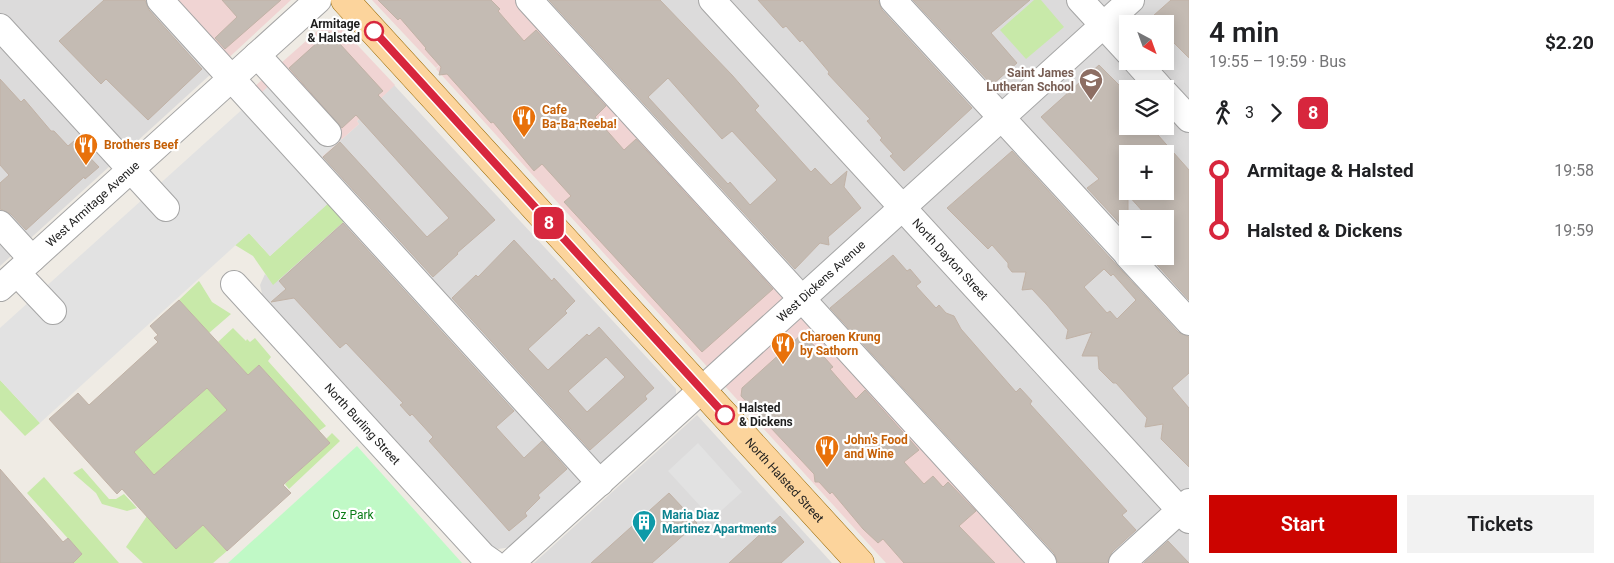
<!DOCTYPE html>
<meta charset="utf-8">
<style>
body{margin:0;font-family:Roboto,sans-serif;background:#f2f2f2;color:#202124;height:100vh;display:flex;flex-direction:column;font-size:19px;white-space:nowrap}
*{box-sizing:border-box;margin:0}
p{font-size:16px;color:#757577}
.icon{flex:none;width:28px;height:28px;fill:none;stroke:currentColor;stroke-width:2;stroke-linecap:round;stroke-linejoin:round}
.map{position:relative;flex:1;overflow:hidden}
.side{display:flex;flex-direction:column;background:#fff;width:425px}
.side>*{flex:none}
.badge{padding:0 10px;border-radius:8px;font-size:18px;line-height:32px}
.needle{width:32px;rotate:139deg}
.tools{position:absolute;left:1119px;top:15px;display:grid;gap:10px}
.tools a{display:grid;place-items:center;width:55px;height:55px;border-radius:0px;background:#fff;box-shadow:0 2px 12px #0003;font-size:25px}
.map>.badge{position:absolute;translate:-50% -50%;box-shadow:0 0 0 2px #fff}
.legs{display:flex;align-items:center;gap:8px;height:55px;padding:0 20px;font-size:16px}
.legs p{margin-inline-start:auto}
.headline{display:flex;align-items:center;justify-content:space-between;height:85px;padding:0 20px}
h1{font-size:28px;font-weight:600;line-height:38px}
.button{display:flex;gap:10px;margin-top:auto;padding:10px 20px}
.button a{flex:1;height:58px;border-radius:0px;background:#cc0400;color:#fff;font-size:20px;font-weight:600;line-height:58px;text-align:center}
.button a+a{background:#f2f2f2;color:#202124}
ul{padding:0 20px;list-style:none}
li{display:flex;align-items:center;gap:18px;height:60px;font-size:19px}
li i{display:grid;place-items:center;width:8px;height:100%;margin:0 6px;background:currentColor}
li i::after{content:'';width:12px;height:12px;margin:-6px;border:4px solid;border-radius:50%;background:#fff}
li p{margin-inline-start:auto}
li:first-child i{background:linear-gradient(#0000 50%,currentColor 0)}
li:last-child i{background:linear-gradient(currentColor 50%,#0000 0)}
main{display:flex;flex:1;min-height:0}
.map>svg:first-child{display:block}
</style>
<main>
<div class="map">
<svg width="1189" height="563" viewBox="0 0 1189 563">
<rect width="100%" height="100%" fill="#efebe4"/>
<g fill="#dcdbdb" fill-rule="evenodd">
<polygon points="0,0 166,0 223,63 0,266"/>
<path d="M524 0H1189V563H1037ZM1128 24H1165V61H1128ZM1128 89H1165V126H1128ZM1128 154H1165V191H1128ZM1128 219H1165V256H1128Z"/>
<polygon points="394,85 676,389 676,396 511,547 498,549 488,545 263,298 260,285 265,274 274,284 312,166 359,124 357,121"/>
<polygon points="697,415 832,563 534,563"/>
</g>
<g fill="#f0d4d3">
<polygon points="166,0 291,0 223,63"/>
<polygon points="372,0 524,0 1037,563 886,563 436,69 449,56 436,68"/>
<polygon points="332,18 395,85 357,121 359,124 312,166 245,95"/>
</g>
<g fill="#c8e9a9">
<polygon points="1034,0 1041,0 1064,27 1026,59 1000,30"/>
<polygon points="334,198 350,216 273,285 253,256 235,245 249,233 270,256"/>
<polygon points="199,281 212,302 231,314 209,333 179,300"/>
<polygon points="233,328 246,341 247,339 250,342 255,338 271,357 268,361 326,426 319,431 259,365 248,375 218,342"/>
<polygon points="0,380 40,423 25,436 0,410"/>
<polygon points="207,388 227,410 154,475 134,452"/>
<polygon points="332,433 340,441 289,489 285,484 329,443 326,439"/>
<polygon points="82,468 109,499 116,499 124,494 137,508 127,511 102,504 96,493 73,473"/>
<polygon points="44,477 119,563 73,563 82,554 27,493"/>
<polygon points="147,516 176,549 203,525 227,551 213,563 143,563 126,547"/>
</g>
<polygon fill="#c0f9c6" points="357,446 462,563 228,563"/>
<g fill="#e2e2e2">
<polygon points="282,73 342,139 316,162 257,97"/>
<polygon points="246,106 332,200 270,256 249,233 40,423 0,380 0,328"/>
<polygon points="698,443 742,492 712,519 668,471"/>
</g>
<g fill="#c4bbb3" stroke="#c1b2a6" fill-rule="evenodd">
<polygon points="104,0 145,0 149,10 202,69 148,120 106,79 101,84 59,41"/>
<polygon points="222,0 281,0 225,49 215,38 237,17"/>
<polygon points="378,0 491,0 500,9 498,11 524,41 536,30 606,106 595,117 624,150 636,139 773,289 702,352 564,202 571,196 542,164 534,171 493,122 491,123 447,74 439,75 441,67 425,49 426,48 400,18 398,20"/>
<path d="M549 0H660L732 75 759 106 755 110 811 172 815 168 831 185 847 171 844 187 861 208 828 237 829 245 820 243 795 269ZM668 78 722 139 732 131 777 180 750 205 730 182 728 184 648 97Z"/>
<polygon points="758,0 878,0 882,10 972,108 904,171 890,156 893,154 880,140 882,138 867,121 870,119 828,74 829,72 802,40 800,42 786,26 783,28"/>
<polygon points="913,0 1030,0 991,33 1017,63 992,85"/>
<polygon points="1171,0 1189,0 1189,58 1165,34 1165,24 1144,24"/>
<polygon points="329,32 383,91 378,95 495,220 457,253 458,254 433,277 323,157 340,142 427,237 449,218 356,115 342,128 289,68"/>
<path d="M1099 65 1128 94V126H1150L1189 170V300L1149 256H1165V219H1154L1148 212 1145 214 1128 195V232L1087 188 1099 179 1041 117ZM1128 154H1165V191H1128Z"/>
<polygon points="0,79 21,102 24,99 51,131 54,131 68,146 74,141 99,167 85,179 84,177 26,230 11,214 0,209 0,183 9,175 0,165"/>
<path d="M1012 151 1178 332 1189 337V373L1172 388 1189 408V467L1161 439 1163 424 1145 427 1147 418 1116 383H1113L1099 369 1098 356H1082L1092 332 1066 339 1068 330 1047 305 1032 289 1022 290 1026 272H1012L1008 267V263L992 245 988 249 947 208ZM1104 269 1111 276 1113 274 1136 300 1117 319 1110 311 1107 313 1084 287Z"/>
<polygon points="343,223 514,411 496,427 524,458 542,441 567,469 538,495 540,498 525,513 527,516 509,531 429,441 433,437 412,414 410,416 400,405 403,403 346,343 340,348 294,298 271,302 286,289 279,281"/>
<path d="M514 240 552 281 554 278 575 301 565 311 567 313 528 349 548 370 587 334 589 336 599 327 654 388 645 396 647 399 590 450 452 298 476 275 478 277ZM606 357 625 377 587 412 568 391Z"/>
<polygon points="893,255 907,271 910,269 921,282 916,286 936,308 939,305 946,313 954,316 961,329 1016,392 1020,388 1032,401 1030,404 1127,511 1122,515 1136,530 1112,552 1107,563 1058,563 1054,553 830,308"/>
<path d="M179 300 248 375 259 365 330 443 283 485 291 493 227 551 203 525 176 549 122 489 117 494 49 419 78 393 89 405 158 342 154 338 158 335 150 326ZM207 388 227 410 154 475 134 452Z"/>
<polygon points="803,333 833,367 830,369 856,399 865,390 919,450 904,462 924,484 933,476 943,487 948,482 976,511 959,526 995,563 904,563 883,539 878,543 863,529 832,492 830,494 819,482 815,482 814,474 741,396 742,388"/>
<polygon points="0,469 63,542 68,538 82,554 73,563 0,563"/>
<polygon points="669,493 697,523 652,563 591,563"/>
<polygon points="780,516 804,542 781,563 729,563"/>
<polygon points="1168,541 1189,563 1144,563"/>
</g>
<g fill="none" stroke-linecap="round" stroke-linejoin="round">
<g stroke="#a5a5a5" stroke-width="28">
<g id="minor">
<polyline points="160,0 600,483"/>
<polyline points="529,0 1043,563"/>
<path id="s1" d="M712 0 1189 520"/>
<polyline points="893,0 1128,255"/>
<polyline points="1080,0 1128,52"/>
<polyline points="0,27 166,208"/>
<polyline points="257,55 328,133"/>
<polyline points="1136,61 1161,89"/>
<polyline points="1165,93 1189,119"/>
<polyline points="0,224 32,259"/>
<polyline points="1128,256 1189,322"/>
<polyline points="17,273 53,311"/>
<path id="s2" d="M234 284 483 556 493 563"/>
<path id="s3" d="M0 288 318 0"/>
<path id="s4" d="M511 563 1131 0"/>
<polyline points="1122,563 1189,502"/>
</g>
</g>
<g stroke="#986800" stroke-width="29">
<g id="major">
<path id="s5" d="M345 0 860 563"/>
</g>
</g>
<use href="#minor" stroke="#fff" stroke-width="26"/>
<use href="#major" stroke="#fcd49c" stroke-width="28"/>
</g>
<g fill="none" stroke-linecap="round" stroke-linejoin="round">
<g stroke="#fff" stroke-width="11">
<polyline id="line-1" points="374,31 725,415"/>
</g>
<use href="#line-1" stroke="#d7263d" stroke-width="8"/>
</g>
<defs>
<g id="school-pin" transform="scale(1.25)"><path d="M0 17L-7.5 6A9.5 9.5 0 1 1 7.5 6Z" fill="#8d6e63" stroke="#fff"/><path d="M0-5L7-2L0 1L-7-2ZM-4 1L0 2.5L4 1V4Q0 6-4 4Z" fill="#fff"/></g>
<g id="restaurant-pin" transform="scale(1.25)"><path d="M0 17L-7.5 6A9.5 9.5 0 1 1 7.5 6Z" fill="#e8710a" stroke="#fff"/><path d="M-5-6h1v4h1v-4h1v4h1v-4h1v5L-1.5 .5V6h-2V.5L-5-1ZM5-6V6H3V1.5H1.5Q1.5-4 5-6Z" fill="#fff"/></g>
<g id="building-pin" transform="scale(1.25)"><path d="M0 17L-7.5 6A9.5 9.5 0 1 1 7.5 6Z" fill="#0f9aa8" stroke="#fff"/><path d="M-4-6H4V6H1V3H-1V6H-4ZM-2.5-4.3h1.7v1.8h-1.7ZM.8-4.3h1.7v1.8H.8ZM-2.5-1h1.7V.8h-1.7ZM.8-1h1.7V.8H.8Z" fill="#fff"/></g>
</defs>
<g fill-rule="evenodd">
<use href="#school-pin" x="1091" y="80"/>
<use href="#restaurant-pin" x="524" y="117"/>
<use href="#restaurant-pin" x="86" y="145"/>
<use href="#restaurant-pin" x="783" y="344"/>
<use href="#restaurant-pin" x="827" y="447"/>
<use href="#building-pin" x="644" y="522"/>
</g>
<g fill="#fff" stroke="#d7263d" stroke-width="2.5">
<circle cx="374" cy="31" r="9"/>
<circle cx="725" cy="415" r="9"/>
</g>
<g text-anchor="middle" stroke-width="4.5" stroke-linejoin="round" paint-order="stroke">
<g font-size="12" font-weight="bold" fill="#1e1e1e" stroke="#fff" text-anchor="end">
<text x="360" y="28">Armitage<tspan x="360" dy="14">&amp; Halsted</tspan></text>
<text x="739" y="412" text-anchor="start">Halsted<tspan x="739" dy="14">&amp; Dickens</tspan></text>
</g>
<g font-size="12" font-weight="bold" fill="#785e54" stroke="#fff" text-anchor="end">
<text x="1074" y="77">Saint James<tspan x="1074" dy="14">Lutheran School</tspan></text>
</g>
<g font-size="12" font-weight="bold" fill="#c56008" stroke="#fff" text-anchor="start">
<text x="542" y="114">Cafe<tspan x="542" dy="14">Ba-Ba-Reeba!</tspan></text>
<text x="104" y="149">Brothers Beef</text>
<text x="800" y="341">Charoen Krung<tspan x="800" dy="14">by Sathorn</tspan></text>
<text x="844" y="444">John's Food<tspan x="844" dy="14">and Wine</tspan></text>
</g>
<g font-size="12" fill="#1e1e1e" stroke="#fff">
<text dy="4" stroke="none"><textPath href="#s3" startOffset="125">West Armitage Avenue</textPath></text>
<text dy="4" stroke="none"><textPath href="#s1" startOffset="352">North Dayton Street</textPath></text>
<text dy="4" stroke="none"><textPath href="#s4" startOffset="419">West Dickens Avenue</textPath></text>
<text dy="4" stroke="none"><textPath href="#s2" startOffset="190">North Burling Street</textPath></text>
<text dy="4" stroke="none"><textPath href="#s5" startOffset="651">North Halsted Street</textPath></text>
</g>
<g font-size="12" fill="#0b7d17" stroke="#fff">
<text x="353" y="519">Oz Park</text>
</g>
<g font-size="12" font-weight="bold" fill="#0d838f" stroke="#fff" text-anchor="start">
<text x="662" y="519">Maria Diaz<tspan x="662" dy="14">Martinez Apartments</tspan></text>
</g>
</g>
</svg>
<div class="tools">
<a><svg class="needle" viewBox="-14 -14 28 28"><path d="M0-13l5 13h-10z" fill="#e53935"/><path d="M0 13l5-13h-10z" fill="#757577"/></svg></a>
<a><svg class="icon" aria-label="layers" viewBox="0 0 24 24"><path d="M12 4l9 5-9 5-9-5zM3 14l9 5 9-5"/></svg></a>
<a>+</a>
<a>−</a>
</div>
<b class="badge" style="left:549px;top:223px;background:#d7263d;color:#fff">8</b>
</div>
<section class="side">
<div class="headline"><div><h1>4 min</h1><p>19:55 – 19:59 · Bus</p></div><b>$2.20</b></div>
<div class="legs"><svg class="icon" aria-label="walk" viewBox="0 0 24 24"><circle cx="13" cy="4" r="2"/><path d="M13 8l-2 6 4 7M11 14l-3 7M7 12l3-4h3l4 4"/></svg>3<svg class="icon" aria-label="forward" viewBox="0 0 24 24"><path d="M9 5l7 7-7 7"/></svg><b class="badge" style="background:#d7263d;color:#fff">8</b></div>
<ul>
<li><i style="color:#d7263d"></i><b>Armitage &amp; Halsted</b><p>19:58</p></li>
<li><i style="color:#d7263d"></i><b>Halsted &amp; Dickens</b><p>19:59</p></li>
</ul>
<div class="button"><a>Start</a><a>Tickets</a></div>
</section>
</main>
